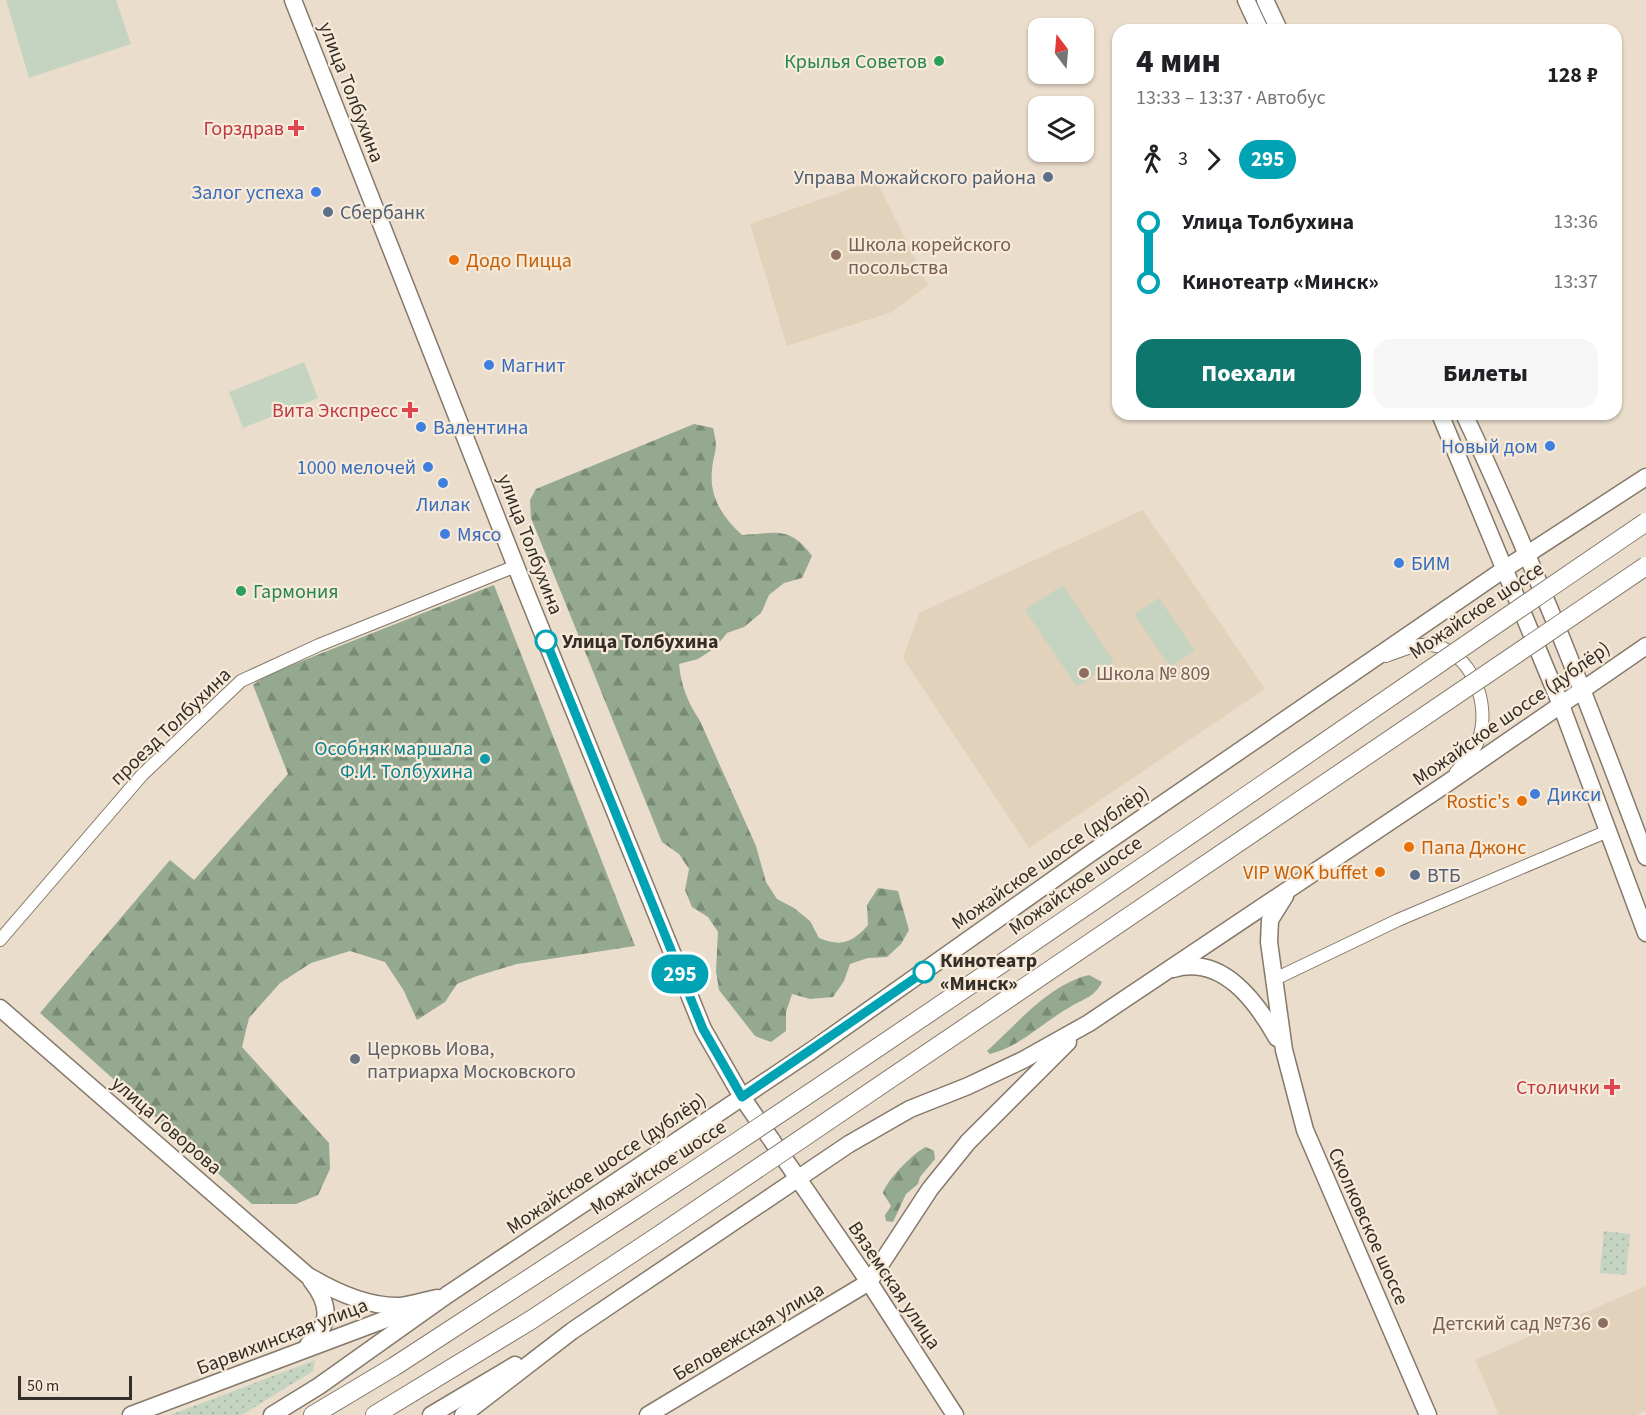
<!DOCTYPE html>
<html lang="ru">
<meta charset="utf-8">
<style>
body{margin:0;font-family:"Source Sans 3",sans-serif;background:#f6f6f6;color:#202124;height:100vh;display:flex;flex-direction:column;font-size:22px;white-space:nowrap}
*{box-sizing:border-box;margin:0}
p{font-size:20px;color:#757577}
.icon{flex:none;width:33px;height:33px;fill:none;stroke:currentColor;stroke-width:2;stroke-linecap:round;stroke-linejoin:round}
.map{position:relative;flex:1;overflow:hidden}
.panel{position:absolute;left:1112px;top:24px;width:510px;height:396px;display:flex;flex-direction:column;background:#fff;border-radius:18px;box-shadow:0 2px 4px #0004}
.panel>*{flex:none}
.badge{padding:0 12px;border-radius:20px;font-size:21px;line-height:39px}
.needle{width:39px;rotate:344deg}
.fabs{position:absolute;left:1028px;top:18px;display:grid;gap:12px}
.fabs a{display:grid;place-items:center;width:66px;height:66px;border-radius:12px;background:#fff;box-shadow:0 2px 4px #0004;font-size:30px}
.scale{position:absolute;left:18px;bottom:15px;width:114px;box-sizing:border-box;padding-left:6px;border:3px solid #332e28;border-top:0;font-size:16px;line-height:21px;white-space:nowrap;color:#332e28;-webkit-text-stroke:4px #f7ead9;paint-order:stroke}
.map>.badge{position:absolute;translate:-50% -50%;box-shadow:0 0 0 3px #fff}
.legs{display:flex;align-items:center;gap:9px;height:66px;padding:0 24px;font-size:20px}
.legs p{margin-inline-start:auto}
.head{display:flex;align-items:center;justify-content:space-between;height:102px;padding:0 24px}
h1{font-size:33px;font-weight:800;line-height:45px}
.button{display:flex;gap:12px;margin-top:auto;padding:12px 24px}
.button a{flex:1;height:69px;border-radius:18px;background:#0f766e;color:#fff;font-size:24px;font-weight:800;line-height:69px;text-align:center}
.button a+a{background:#f6f6f6;color:#202124}
ul{padding:0 24px;list-style:none}
li{display:flex;align-items:center;gap:21px;height:60px;font-size:22px}
li i{display:grid;place-items:center;width:9px;height:100%;margin:0 8px;background:currentColor}
li i::after{content:'';width:15px;height:15px;margin:-8px;border:4px solid;border-radius:50%;background:#fff}
li p{margin-inline-start:auto}
li:first-child i{background:linear-gradient(#0000 50%,currentColor 0)}
li:last-child i{background:linear-gradient(currentColor 50%,#0000 0)}
.map>svg:first-child{display:block}
</style>
<div class="map">
<svg width="1646" height="1415" viewBox="0 0 1646 1415">
<defs>
<pattern id="grass-dots" width="8" height="8" patternUnits="userSpaceOnUse" patternTransform="scale(1.5)"><rect width="8" height="8" fill="#c5d4c1"/><path d="M2 2h.1M6 6h.1" fill="none" stroke="#aab6a6" stroke-width="1.8" stroke-linecap="round"/></pattern>
<pattern id="forest-firs" width="22" height="20" patternUnits="userSpaceOnUse" patternTransform="scale(1.5)"><rect width="22" height="20" fill="#94a98f"/><path d="M5 1l3.5 6h-7zM16 11l3.5 6h-7z" fill="#798a75"/></pattern>
</defs>
<rect width="100%" height="100%" fill="#eaddcc"/>
<g fill="#e3d2bb">
<polygon points="876,180 928,285 892,312 787,346 750,224"/>
<polygon points="1143,510 1265,689 1029,848 903,658 919,613"/>
<polygon points="1646,1286 1646,1411 1636,1415 1499,1415 1475,1360"/>
</g>
<g fill="url(#grass-dots)">
<polygon points="1604,1231 1630,1234 1626,1275 1600,1273"/>
<polygon points="315,1360 313,1371 242,1415 170,1415"/>
</g>
<g fill="url(#forest-firs)">
<path d="M694 424 713 428C719 452 714 449 712 470 709 497 723 518 742 535 776 533 790 526 812 556L802 578 784 583 769 595 761 613 744 627 727 633 715 648 698 659 679 664C681 686 688 703 700 721L756 846 766 882 777 899 794 908 810 921 819 938C841 947 852 943 868 925L867 905 878 888 898 891 909 930 901 944 887 957 868 958 850 964 844 981 833 997 810 999 792 994 786 1012V1031L771 1042 755 1036 719 990 716 971 718 932 708 917 692 907 685 890 689 869 679 854 662 842 531 518 530 500 536 489Z"/>
<polygon points="494,585 635,946 517,964 477,976 457,984 445,1002 417,1020 404,991 385,962 350,951 311,963 280,983 249,1018 242,1047 329,1143 330,1169 318,1195 296,1204 252,1204 40,1013 170,860 194,880 288,774 253,685 269,674"/>
<path d="M1089 975 1102 982C1095 997 1083 999 1070 1007 1042 1023 1021 1046 990 1054L987 1051C1017 1024 1048 985 1089 975Z"/>
<path d="M926 1147 934 1151 935 1159 920 1177 918 1184 906 1194 893 1222 886 1221 885 1215 891 1206 883 1193C886 1181 915 1151 926 1147Z"/>
</g>
<g fill="#c5d4c1">
<polygon points="6,0 116,0 131,44 29,78"/>
<polygon points="304,362 318,398 243,428 229,392"/>
<polygon points="1063,585 1114,662 1077,687 1025,610"/>
<polygon points="1159,598 1195,651 1170,667 1134,614"/>
</g>
<g fill="none" stroke-linecap="round" stroke-linejoin="round">
<g stroke="#85796a" stroke-width="14">
<g id="street">
<path d="M1386 656C1400 651 1416 643 1431 645 1472 650 1492 706 1478 741 1474 752 1464 763 1456 772"/>
<polyline points="0,940 142,775 241,681 319,645 516,566"/>
<polyline points="1273,980 1398,920 1608,831"/>
</g>
</g>
<g stroke="#85796a" stroke-width="19">
<g id="secondary">
<polyline points="293,0 526,592 703,1029 742,1097 869,1282 955,1415"/>
<polyline points="1246,0 1260,30"/>
<polyline points="1265,0 1279,30"/>
<polyline points="1440,414 1561,705 1646,933"/>
<path d="M1464 414C1532 558 1590 707 1646 857"/>
<polyline points="1285,896 1270,920 1269,942 1284,1050 1305,1130 1428,1415"/>
<path d="M1173 969C1222 954 1256 1001 1277 1038"/>
<path d="M0 1008 307 1275C335 1292 367 1307 400 1306 412 1305 426 1300 437 1298"/>
<path d="M308 1345C332 1324 330 1304 311 1280"/>
<polyline points="131,1415 413,1309"/>
<polyline points="272,1415 319,1386 447,1295 811,1051 1091,853 1506,568 1646,477"/>
<polyline points="431,1415 515,1365"/>
<polyline points="463,1415 572,1331 849,1144 910,1109 968,1086 1023,1060 1089,1023 1446,784 1646,646"/>
<polyline points="648,1415 869,1282 930,1189 968,1142 1068,1042"/>
</g>
</g>
<g stroke="#85796a" stroke-width="20">
<g id="primary">
<polyline points="313,1415 395,1366 642,1205"/>
<polyline points="375,1415 531,1320 661,1234"/>
</g>
</g>
<use href="#street" stroke="#fff" stroke-width="12"/>
<use href="#secondary" stroke="#fff" stroke-width="16"/>
<use href="#primary" stroke="#fff" stroke-width="18"/>
<g stroke="#85796a" stroke-width="20" stroke-linecap="butt">
<g id="primary-bridge">
<path d="M642 1205C980 982 1311 750 1646 522"/>
<polyline points="661,1234 1646,566"/>
</g>
</g>
<use href="#primary-bridge" stroke="#fff" stroke-width="18"/>
</g>
<g fill="none" stroke-linecap="round" stroke-linejoin="round">
<g stroke="#fff" stroke-width="14">
<polyline id="line-1" points="546,641 703,1029 742,1097 924,972"/>
</g>
<use href="#line-1" stroke="#00a3b4" stroke-width="9"/>
</g>
<g fill="#2e9e5b" stroke="#f7ead9" stroke-width="2">
<circle cx="939" cy="61" r="6"/>
<circle cx="241" cy="591" r="6"/>
</g>
<g fill="#e0444e" stroke="#f7ead9" stroke-width="2">
<path d="M293 119h6v6h6v6h-6v6h-6v-6h-6v-6h6z"/>
<path d="M407 401h6v6h6v6h-6v6h-6v-6h-6v-6h6z"/>
<path d="M1609 1078h6v6h6v6h-6v6h-6v-6h-6v-6h6z"/>
</g>
<g fill="#5c6f8a" stroke="#f7ead9" stroke-width="2">
<circle cx="1048" cy="177" r="6"/>
<circle cx="328" cy="212" r="6"/>
<circle cx="1415" cy="875" r="6"/>
</g>
<g fill="#3f7fe0" stroke="#f7ead9" stroke-width="2">
<circle cx="316" cy="192" r="6"/>
<circle cx="489" cy="365" r="6"/>
<circle cx="421" cy="427" r="6"/>
<circle cx="1550" cy="446" r="6"/>
<circle cx="428" cy="467" r="6"/>
<circle cx="443" cy="483" r="6"/>
<circle cx="445" cy="534" r="6"/>
<circle cx="1399" cy="563" r="6"/>
<circle cx="1535" cy="794" r="6"/>
</g>
<g fill="#8d6e63" stroke="#f7ead9" stroke-width="2">
<circle cx="836" cy="255" r="6"/>
<circle cx="1084" cy="673" r="6"/>
<circle cx="1603" cy="1323" r="6"/>
</g>
<g fill="#e8710a" stroke="#f7ead9" stroke-width="2">
<circle cx="454" cy="260" r="6"/>
<circle cx="1522" cy="801" r="6"/>
<circle cx="1409" cy="847" r="6"/>
<circle cx="1380" cy="872" r="6"/>
</g>
<g fill="#fff" stroke="#00a3b4" stroke-width="3">
<circle cx="546" cy="641" r="10"/>
<circle cx="924" cy="972" r="10"/>
</g>
<circle fill="#0f9aa8" stroke="#f7ead9" stroke-width="2" cx="485" cy="759" r="6"/>
<circle fill="#6b7280" stroke="#f7ead9" stroke-width="2" cx="355" cy="1059" r="6"/>
<g text-anchor="middle" stroke-width="4.5" stroke-linejoin="round" paint-order="stroke">
<g font-size="20" fill="#27864d" stroke="#f7ead9" text-anchor="end">
<text x="927" y="68">Крылья Советов</text>
<text x="253" y="598" text-anchor="start">Гармония</text>
</g>
<g font-size="20" fill="#332e28" stroke="#f7ead9">
<text transform="translate(352 92) rotate(69)" y="7">улица Толбухина</text>
<text transform="translate(531 544) rotate(69)" y="7">улица Толбухина</text>
<text transform="translate(1476 610) rotate(-34)" y="7">Можайское шоссе</text>
<text transform="translate(1511 713) rotate(-35)" y="7">Можайское шоссе (дублёр)</text>
<text transform="translate(170 726) rotate(-44)" y="7">проезд Толбухина</text>
<text transform="translate(1050 857) rotate(-35)" y="7">Можайское шоссе (дублёр)</text>
<text transform="translate(1075 885) rotate(-35)" y="7">Можайское шоссе</text>
<text transform="translate(167 1125) rotate(41)" y="7">улица Говорова</text>
<text transform="translate(606 1163) rotate(-34)" y="7">Можайское шоссе (дублёр)</text>
<text transform="translate(658 1167) rotate(-33)" y="7">Можайское шоссе</text>
<text transform="translate(1369 1226) rotate(66)" y="7">Сколковское шоссе</text>
<text transform="translate(895 1285) rotate(56)" y="7">Вяземская улица</text>
<text transform="translate(748 1331) rotate(-31)" y="7">Беловежская улица</text>
<text transform="translate(282 1336) rotate(-21)" y="7">Барвихинская улица</text>
</g>
<g font-size="20" fill="#be3a42" stroke="#f7ead9" text-anchor="end">
<text x="284" y="135">Горздрав</text>
<text x="398" y="417">Вита Экспресс</text>
<text x="1600" y="1094">Столички</text>
</g>
<g font-size="20" fill="#4e5e75" stroke="#f7ead9" text-anchor="start">
<text x="1036" y="184" text-anchor="end">Управа Можайского района</text>
<text x="340" y="219">Сбербанк</text>
<text x="1427" y="882">ВТБ</text>
</g>
<g font-size="20" fill="#366cbe" stroke="#f7ead9" text-anchor="start">
<text x="304" y="199" text-anchor="end">Залог успеха</text>
<text x="501" y="372">Магнит</text>
<text x="433" y="434">Валентина</text>
<text x="1538" y="453" text-anchor="end">Новый дом</text>
<text x="416" y="474" text-anchor="end">1000 мелочей</text>
<text x="443" y="511" text-anchor="middle">Лилак</text>
<text x="457" y="541">Мясо</text>
<text x="1411" y="570">БИМ</text>
<text x="1547" y="801">Дикси</text>
</g>
<g font-size="20" fill="#785e54" stroke="#f7ead9" text-anchor="start">
<text x="848" y="251">Школа корейского<tspan x="848" dy="23">посольства</tspan></text>
<text x="1096" y="680">Школа № 809</text>
<text x="1591" y="1330" text-anchor="end">Детский сад №736</text>
</g>
<g font-size="20" fill="#c56008" stroke="#f7ead9" text-anchor="start">
<text x="466" y="267">Додо Пицца</text>
<text x="1510" y="808" text-anchor="end">Rostic's</text>
<text x="1421" y="854">Папа Джонс</text>
<text x="1368" y="879" text-anchor="end">VIP WOK buffet</text>
</g>
<g font-size="20" font-weight="bold" fill="#332e28" stroke="#f7ead9" text-anchor="start">
<text x="562" y="648">Улица Толбухина</text>
<text x="940" y="967">Кинотеатр<tspan x="940" dy="23">«Минск»</tspan></text>
</g>
<g font-size="20" fill="#0d838f" stroke="#f7ead9" text-anchor="end">
<text x="473" y="755">Особняк маршала<tspan x="473" dy="23">Ф.И. Толбухина</tspan></text>
</g>
<g font-size="20" fill="#5b616d" stroke="#f7ead9" text-anchor="start">
<text x="367" y="1055">Церковь Иова,<tspan x="367" dy="23">патриарха Московского</tspan></text>
</g>
</g>
</svg>
<div class="fabs">
<a><svg class="needle" viewBox="-14 -14 28 28"><path d="M0-13l5 13h-10z" fill="#e53935"/><path d="M0 13l5-13h-10z" fill="#757577"/></svg></a>
<a><svg class="icon" aria-label="layers" viewBox="0 0 24 24"><path d="M12 4l9 5-9 5-9-5zM3 14l9 5 9-5"/></svg></a>
</div>
<div class="scale">50 m</div>
<b class="badge" style="left:680px;top:974px;background:#00a3b4;color:#fff">295</b>
<section class="panel">
<div class="head"><div><h1>4 мин</h1><p>13:33 – 13:37 · Автобус</p></div><b>128 ₽</b></div>
<div class="legs"><svg class="icon" aria-label="walk" viewBox="0 0 24 24"><circle cx="13" cy="4" r="2"/><path d="M13 8l-2 6 4 7M11 14l-3 7M7 12l3-4h3l4 4"/></svg>3<svg class="icon" aria-label="forward" viewBox="0 0 24 24"><path d="M9 5l7 7-7 7"/></svg><b class="badge" style="background:#00a3b4;color:#fff">295</b></div>
<ul>
<li><i style="color:#00a3b4"></i><b>Улица Толбухина</b><p>13:36</p></li>
<li><i style="color:#00a3b4"></i><b>Кинотеатр «Минск»</b><p>13:37</p></li>
</ul>
<div class="button"><a>Поехали</a><a>Билеты</a></div>
</section>
</div>
